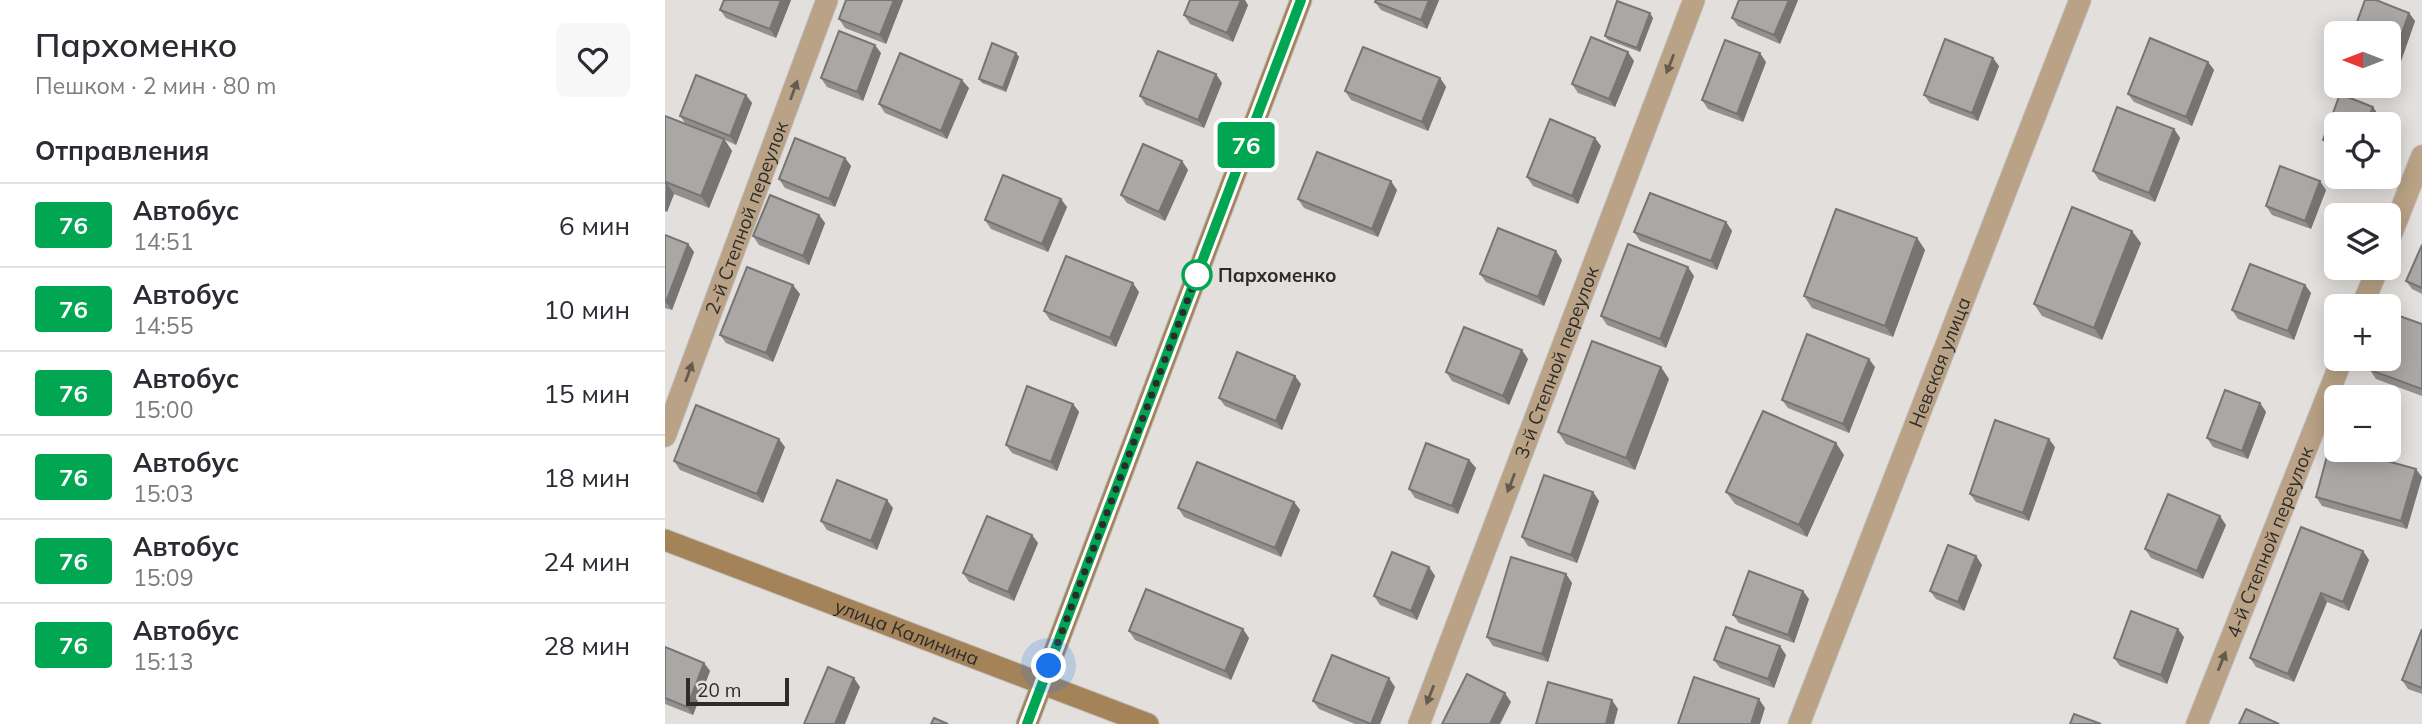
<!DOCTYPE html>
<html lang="ru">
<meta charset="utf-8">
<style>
body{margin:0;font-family:Mulish,sans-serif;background:#f7f7f7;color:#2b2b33;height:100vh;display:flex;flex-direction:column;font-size:26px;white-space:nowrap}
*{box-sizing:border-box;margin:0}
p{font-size:23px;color:#7c7c81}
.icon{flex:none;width:38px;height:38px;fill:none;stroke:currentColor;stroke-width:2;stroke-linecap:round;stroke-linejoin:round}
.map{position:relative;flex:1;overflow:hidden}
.side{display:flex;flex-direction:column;background:#fff;width:665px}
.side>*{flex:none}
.badge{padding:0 14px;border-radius:5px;font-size:24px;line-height:46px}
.needle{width:46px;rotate:270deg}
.fabs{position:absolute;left:1659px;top:21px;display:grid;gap:14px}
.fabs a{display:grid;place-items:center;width:77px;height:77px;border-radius:10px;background:#fff;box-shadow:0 4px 18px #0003;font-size:35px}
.scale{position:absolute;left:21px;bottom:18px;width:103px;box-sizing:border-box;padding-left:7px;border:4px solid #2d2c2b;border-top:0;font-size:19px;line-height:24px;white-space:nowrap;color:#2d2c2b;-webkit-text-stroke:5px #e2dfdc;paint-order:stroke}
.you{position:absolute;width:35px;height:35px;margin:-18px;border:5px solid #fff;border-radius:50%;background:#1a73e8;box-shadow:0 0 0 10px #1a73e833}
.map>.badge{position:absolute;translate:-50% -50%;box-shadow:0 0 0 4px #fff}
h2{padding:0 35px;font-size:26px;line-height:63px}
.round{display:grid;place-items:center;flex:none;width:74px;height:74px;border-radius:10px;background:#f7f7f7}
.head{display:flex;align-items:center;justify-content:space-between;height:119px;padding:0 35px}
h1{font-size:33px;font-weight:600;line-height:52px}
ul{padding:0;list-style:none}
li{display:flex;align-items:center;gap:21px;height:84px;padding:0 35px;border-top:2px solid #e1e1e2}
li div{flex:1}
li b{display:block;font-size:26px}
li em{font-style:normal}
li .badge{min-width:77px;font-weight:700;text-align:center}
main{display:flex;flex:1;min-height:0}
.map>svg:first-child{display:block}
</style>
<main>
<section class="side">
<div class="head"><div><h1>Пархоменко</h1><p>Пешком · 2 мин · 80 m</p></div><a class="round"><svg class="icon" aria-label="heart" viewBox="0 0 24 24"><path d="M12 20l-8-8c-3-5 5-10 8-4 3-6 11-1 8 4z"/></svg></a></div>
<h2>Отправления</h2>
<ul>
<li><span class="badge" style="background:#00a651;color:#fff">76</span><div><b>Автобус</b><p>14:51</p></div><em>6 мин</em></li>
<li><span class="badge" style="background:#00a651;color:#fff">76</span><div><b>Автобус</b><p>14:55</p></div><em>10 мин</em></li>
<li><span class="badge" style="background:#00a651;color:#fff">76</span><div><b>Автобус</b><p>15:00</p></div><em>15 мин</em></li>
<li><span class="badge" style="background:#00a651;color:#fff">76</span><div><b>Автобус</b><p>15:03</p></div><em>18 мин</em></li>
<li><span class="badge" style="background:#00a651;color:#fff">76</span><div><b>Автобус</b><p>15:09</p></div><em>24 мин</em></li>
<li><span class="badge" style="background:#00a651;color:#fff">76</span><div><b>Автобус</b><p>15:13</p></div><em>28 мин</em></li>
</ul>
</section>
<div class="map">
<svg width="1757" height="724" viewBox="0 0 1757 724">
<rect width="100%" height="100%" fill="#e2dfdc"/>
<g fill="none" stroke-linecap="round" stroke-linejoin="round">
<g stroke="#bebbb9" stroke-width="23">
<g id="street">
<polyline points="1724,240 1757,156"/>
<polyline points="1697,306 1713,268"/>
<path id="s1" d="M0 436 162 0"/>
<path id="s2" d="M754 724 1029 0"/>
<path id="s3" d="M1134 724 1415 0"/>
<path id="s4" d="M1532 724 1677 359"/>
</g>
</g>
<g stroke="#bebbb9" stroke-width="23">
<g id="secondary">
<path id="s5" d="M0 540 483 724"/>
<polyline points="362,724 636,0"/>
</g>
</g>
<use href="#street" stroke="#b9a286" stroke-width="21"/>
<use href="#secondary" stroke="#a58358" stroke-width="21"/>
</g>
<g fill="#92908d">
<polygon points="126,0 111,38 61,18 55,10"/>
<polygon points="181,0 238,0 221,44 180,28 174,19"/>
<polygon points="774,0 762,29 716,10 710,2"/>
<polygon points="1133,0 1115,44 1073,26 1067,18"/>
<polygon points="583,5 568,42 525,24 519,15"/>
<polygon points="1744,13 1750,21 1735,64 1724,60 1724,33"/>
<polygon points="988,18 975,52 943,40 940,36"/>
<polygon points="216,53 198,101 162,87 156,78"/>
<polygon points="351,53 354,57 341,92 317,83 314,79"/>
<polygon points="969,61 950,107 913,93 907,84"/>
<polygon points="1101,62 1078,122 1043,109 1037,100"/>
<polygon points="1543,62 1549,70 1527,126 1469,102 1463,94"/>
<polygon points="1334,66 1313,121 1265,103 1259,95"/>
<polygon points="775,78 781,87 763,131 686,100 680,91"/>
<polygon points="557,83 539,128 481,105 475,96"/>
<polygon points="304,88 282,139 220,113 214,104"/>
<polygon points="1675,94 1708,107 1714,116 1710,124 1671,124 1671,152 1664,149 1658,140"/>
<polygon points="81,95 87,103 71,145 60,140 67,151 44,208 9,194 2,212 0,211 0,116 20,123 15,116"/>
<polygon points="1509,129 1515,138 1490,202 1434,180 1428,171"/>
<polygon points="936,146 913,204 868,186 862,177"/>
<polygon points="180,158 186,166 170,207 120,188 114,179"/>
<polygon points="517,161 523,170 500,221 462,203 456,195"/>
<polygon points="732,190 713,237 639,208 633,199"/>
<polygon points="1661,190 1646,229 1607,215 1601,206"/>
<polygon points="402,207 383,252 326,229 320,220"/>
<polygon points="154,215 160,223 144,265 94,245 88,236"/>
<polygon points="1061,222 1067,231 1052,270 975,241 969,232"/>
<polygon points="0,235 23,244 29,252 7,310 0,308"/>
<polygon points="1252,238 1260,250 1228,337 1147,308 1139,296"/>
<polygon points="1476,243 1437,340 1377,316 1369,304"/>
<polygon points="1757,245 1757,294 1747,289 1741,281"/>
<polygon points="897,260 879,306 821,282 815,274"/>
<polygon points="1029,276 1001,348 942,325 936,316"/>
<polygon points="1640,285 1646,293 1629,340 1573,319 1567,310"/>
<polygon points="474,292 451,347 385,320 379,311"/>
<polygon points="135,294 108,362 61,343 55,335"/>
<polygon points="1757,324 1757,396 1711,379 1705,370"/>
<polygon points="863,359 844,405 787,381 781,372"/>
<polygon points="1210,367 1184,433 1123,408 1117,400"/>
<polygon points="1004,379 970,470 901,444 893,432"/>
<polygon points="636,384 617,430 560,406 554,398"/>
<polygon points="1595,403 1601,412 1583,459 1548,447 1542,438"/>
<polygon points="408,404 414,412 392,471 347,453 341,445"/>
<polygon points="120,447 98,503 15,470 9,461"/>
<polygon points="1390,447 1364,521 1311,502 1305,494"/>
<polygon points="1179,455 1142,537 1070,504 1061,492"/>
<polygon points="804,460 811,468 793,514 750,498 744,489"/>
<polygon points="1757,477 1742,529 1657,506 1651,497"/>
<polygon points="928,492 934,501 912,563 863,546 857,537"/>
<polygon points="629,502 635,510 616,557 519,517 513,508"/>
<polygon points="228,508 212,550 162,530 156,521"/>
<polygon points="1561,525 1538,579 1486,558 1480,549"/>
<polygon points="367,535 373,543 349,601 304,582 298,573"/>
<polygon points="1698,551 1704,560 1684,611 1662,602 1629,682 1591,667 1585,658"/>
<polygon points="1311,556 1317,565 1299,611 1271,599 1265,591"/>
<polygon points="764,567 770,576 752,620 715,605 709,596"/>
<polygon points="901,574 907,583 883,662 828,646 822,637"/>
<polygon points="1144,599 1129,643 1074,623 1068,615"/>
<polygon points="1757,629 1757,694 1743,689 1737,680"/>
<polygon points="464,631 584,638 566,680 470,640"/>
<polygon points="1519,637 1502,684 1455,666 1449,658"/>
<polygon points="0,647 39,663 45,671 28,715 0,704"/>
<polygon points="1121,655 1109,688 1055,668 1049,660"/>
<polygon points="730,687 715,724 690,724 654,709 648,701"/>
</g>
<g fill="#777573">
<polygon points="116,0 126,0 111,38 105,29"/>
<polygon points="229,0 238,0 221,44 215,35"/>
<polygon points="576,0 580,0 583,5 568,42 562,33"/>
<polygon points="764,0 774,0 762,29 756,20"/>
<polygon points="1124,0 1133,0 1115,44 1109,35"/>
<polygon points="985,13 988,18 975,52 972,48"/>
<polygon points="1744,13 1750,21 1735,64 1729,56"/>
<polygon points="210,45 216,53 198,101 192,92"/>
<polygon points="963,52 969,61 950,107 944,99"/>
<polygon points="351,53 354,57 341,92 338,88"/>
<polygon points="1095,53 1101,62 1078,122 1072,114"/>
<polygon points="1328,58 1334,66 1313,121 1307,113"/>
<polygon points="1543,62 1549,70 1527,126 1521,117"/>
<polygon points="551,74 557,83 539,128 533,120"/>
<polygon points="775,78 781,87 763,131 757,122"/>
<polygon points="297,80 304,88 282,139 276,131"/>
<polygon points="81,95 87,103 71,145 65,136"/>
<polygon points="1708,107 1714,116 1710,124 1701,124"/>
<polygon points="1509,129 1515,138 1490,202 1484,193"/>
<polygon points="930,138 936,146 913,204 907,196"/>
<polygon points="59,139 67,151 44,208 36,196"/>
<polygon points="180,158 186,166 170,207 164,199"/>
<polygon points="517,161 523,170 500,221 494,212"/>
<polygon points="726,181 732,190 713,237 707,229"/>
<polygon points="1655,181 1661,190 1646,229 1640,221"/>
<polygon points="1,182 9,194 2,212 0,210"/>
<polygon points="396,199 402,207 383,252 377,244"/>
<polygon points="154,215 160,223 144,265 138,256"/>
<polygon points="1061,222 1067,231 1052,270 1046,261"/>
<polygon points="1467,231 1476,243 1437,340 1429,328"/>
<polygon points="1252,238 1260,250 1228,337 1220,326"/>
<polygon points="23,244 29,252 7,310 1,302"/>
<polygon points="891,251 897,260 879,306 873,297"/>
<polygon points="1023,267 1029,276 1001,348 995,339"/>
<polygon points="468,283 474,292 451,347 445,338"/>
<polygon points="128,285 135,294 108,362 101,353"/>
<polygon points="1640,285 1646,293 1629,340 1623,331"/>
<polygon points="857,350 863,359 844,405 838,396"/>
<polygon points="1204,359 1210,367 1184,433 1178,424"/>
<polygon points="996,367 1004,379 970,470 961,458"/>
<polygon points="630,376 636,384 617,430 611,421"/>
<polygon points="1595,403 1601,412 1583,459 1577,451"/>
<polygon points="408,404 414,412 392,471 386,462"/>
<polygon points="114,439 120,447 98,503 92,494"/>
<polygon points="1384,439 1390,447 1364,521 1358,513"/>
<polygon points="1171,443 1179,455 1142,537 1134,525"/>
<polygon points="804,460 811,468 793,514 787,506"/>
<polygon points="1751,469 1757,477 1742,529 1736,521"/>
<polygon points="928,492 934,501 912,563 906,555"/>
<polygon points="222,500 228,508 212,550 206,541"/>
<polygon points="629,502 635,510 616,557 610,548"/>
<polygon points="1555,516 1561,525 1538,579 1532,571"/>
<polygon points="367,535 373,543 349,601 343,592"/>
<polygon points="1698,551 1704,560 1684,611 1678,602"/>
<polygon points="1311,556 1317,565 1299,611 1293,602"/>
<polygon points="764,567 770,576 752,620 746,611"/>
<polygon points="901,574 907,583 883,662 877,654"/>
<polygon points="1138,591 1144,599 1129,643 1123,635"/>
<polygon points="1656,593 1662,602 1629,682 1623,674"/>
<polygon points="578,629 584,638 566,680 560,671"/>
<polygon points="1513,629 1519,637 1502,684 1496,675"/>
<polygon points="1115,646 1121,655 1109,688 1103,679"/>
<polygon points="39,663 45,671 28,715 22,707"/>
<polygon points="189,678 195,687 180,724 170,724"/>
<polygon points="724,678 730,687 715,724 706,724"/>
<polygon points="840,693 846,702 835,724 825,724"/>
<polygon points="1094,699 1100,708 1095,724 1086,724"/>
<polygon points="947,700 953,709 949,724 941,724"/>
</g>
<g fill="#aaa7a4" stroke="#777573" stroke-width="2">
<polygon points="59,0 116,0 105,29 55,10"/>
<polygon points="181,0 229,0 215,35 174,19"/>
<polygon points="525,0 576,0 562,33 519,15"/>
<polygon points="711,0 764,0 756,20 710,2"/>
<polygon points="1074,0 1124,0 1109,35 1067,18"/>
<polygon points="1700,0 1711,0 1744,13 1729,56 1724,54 1724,33 1688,33"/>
<polygon points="952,1 985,13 972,48 940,36"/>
<polygon points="174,31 210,45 192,92 156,78"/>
<polygon points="926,37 963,52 944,99 907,84"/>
<polygon points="1485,38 1543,62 1521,117 1463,94"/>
<polygon points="1280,39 1328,58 1307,113 1259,95"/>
<polygon points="1060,40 1095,53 1072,114 1037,100"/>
<polygon points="327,43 351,53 338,88 314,79"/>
<polygon points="698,47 775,78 757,122 680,91"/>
<polygon points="493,51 551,74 533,120 475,96"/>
<polygon points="235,53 297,80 276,131 214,104"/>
<polygon points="31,75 81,95 65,136 15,116"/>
<polygon points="1675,94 1708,107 1701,124 1671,124 1671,145 1658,140"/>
<polygon points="1452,107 1509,129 1484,193 1428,171"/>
<polygon points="0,116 59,139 36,196 1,182 0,184"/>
<polygon points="885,119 930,138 907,196 862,177"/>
<polygon points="130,138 180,158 164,199 114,179"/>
<polygon points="478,144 517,161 494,212 456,195"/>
<polygon points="652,152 726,181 707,229 633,199"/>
<polygon points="1615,166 1655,181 1640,221 1601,206"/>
<polygon points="338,175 396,199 377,244 320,220"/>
<polygon points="985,193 1061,222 1046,261 969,232"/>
<polygon points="105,195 154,215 138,256 88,236"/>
<polygon points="1407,207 1467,231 1429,328 1369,304"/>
<polygon points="1171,209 1252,238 1220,326 1139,296"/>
<polygon points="833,228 891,251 873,297 815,274"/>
<polygon points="0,235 23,244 1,302 0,301"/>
<polygon points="963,244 1023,267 995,339 936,316"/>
<polygon points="1757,245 1757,288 1741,281"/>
<polygon points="401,256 468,283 445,338 379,311"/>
<polygon points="1585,264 1640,285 1623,331 1567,310"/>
<polygon points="82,267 128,285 101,353 55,335"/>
<polygon points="1726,313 1757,324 1757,389 1705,370 1709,359 1724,359 1724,319"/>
<polygon points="799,327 857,350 838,396 781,372"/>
<polygon points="1142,334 1204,359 1178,424 1117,400"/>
<polygon points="927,341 996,367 961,458 893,432"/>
<polygon points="572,352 630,376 611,421 554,398"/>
<polygon points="362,386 408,404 386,462 341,445"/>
<polygon points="1560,390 1595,403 1577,451 1542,438"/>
<polygon points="31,405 114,439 92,494 9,461"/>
<polygon points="1098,411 1171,443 1134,525 1061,492"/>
<polygon points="1330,420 1384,439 1358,513 1305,494"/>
<polygon points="761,443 804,460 787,506 744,489"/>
<polygon points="1665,445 1671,447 1671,450 1682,450 1751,469 1736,521 1651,497"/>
<polygon points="532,462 629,502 610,548 513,508"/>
<polygon points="879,475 928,492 906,555 857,537"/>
<polygon points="172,480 222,500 206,541 156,521"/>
<polygon points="1503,494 1555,516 1532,571 1480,549"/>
<polygon points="322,516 367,535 343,592 298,573"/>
<polygon points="1636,527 1698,551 1678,602 1656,593 1623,674 1585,658"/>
<polygon points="1283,545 1311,556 1293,602 1265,591"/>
<polygon points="727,552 764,567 746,611 709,596"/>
<polygon points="846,557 901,574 877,654 822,637"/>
<polygon points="1084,571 1138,591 1123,635 1068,615"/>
<polygon points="481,589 578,629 560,671 464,631"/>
<polygon points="1466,611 1513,629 1496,675 1449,658"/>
<polygon points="1061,627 1115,646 1103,679 1049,660"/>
<polygon points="1757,629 1757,688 1737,680"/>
<polygon points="0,647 39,663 22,707 0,698"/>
<polygon points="667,655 724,678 706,724 648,701"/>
<polygon points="163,667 189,678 170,724 139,724"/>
<polygon points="802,674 840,693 825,724 777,724"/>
<polygon points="1029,677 1094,699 1086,724 1013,724"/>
<polygon points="883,682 947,700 941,724 871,724"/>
<polygon points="1581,709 1614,724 1574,724"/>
<polygon points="1409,714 1436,724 1405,724"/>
<polygon points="269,718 283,724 266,724"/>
</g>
<defs><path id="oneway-solid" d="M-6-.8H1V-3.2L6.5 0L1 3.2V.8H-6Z" transform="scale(1.75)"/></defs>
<g fill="#655b4f">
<use href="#oneway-solid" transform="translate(1005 64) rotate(111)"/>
<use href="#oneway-solid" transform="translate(129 90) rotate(-70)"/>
<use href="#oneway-solid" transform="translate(24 372) rotate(-70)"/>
<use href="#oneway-solid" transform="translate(846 483) rotate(111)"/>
<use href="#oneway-solid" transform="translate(1557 661) rotate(-68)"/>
<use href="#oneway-solid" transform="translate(765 695) rotate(111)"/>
</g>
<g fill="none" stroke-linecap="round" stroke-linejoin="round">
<g stroke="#fff" stroke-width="16">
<polyline id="line" points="362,724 636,0"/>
</g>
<use href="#line" stroke="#00a651" stroke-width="10"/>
<polyline stroke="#2d2c2b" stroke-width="7" stroke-dasharray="0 12.6" points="384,666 532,275"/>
</g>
<circle fill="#fff" stroke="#00a651" stroke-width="3.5" cx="532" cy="275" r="14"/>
<g text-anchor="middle" stroke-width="5" stroke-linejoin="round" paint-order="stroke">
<g font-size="19" fill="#2d2c2b" stroke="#e2dfdc">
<text dy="7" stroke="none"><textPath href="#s1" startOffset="233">2-й Степной переулок</textPath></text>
<text dy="7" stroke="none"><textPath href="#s2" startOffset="387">3-й Степной переулок</textPath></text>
<text dy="7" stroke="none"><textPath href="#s3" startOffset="388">Невская улица</textPath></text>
<text dy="7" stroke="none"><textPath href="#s4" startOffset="196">4-й Степной переулок</textPath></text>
<text dy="7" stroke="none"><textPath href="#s5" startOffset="259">улица Калинина</textPath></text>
</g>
<g font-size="19" font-weight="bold" fill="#2d2c2b" stroke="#e2dfdc" text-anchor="start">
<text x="553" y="282">Пархоменко</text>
</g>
</g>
</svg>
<div class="fabs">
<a><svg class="needle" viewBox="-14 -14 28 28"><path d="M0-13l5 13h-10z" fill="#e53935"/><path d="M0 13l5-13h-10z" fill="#7c7c81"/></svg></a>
<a><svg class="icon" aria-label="locate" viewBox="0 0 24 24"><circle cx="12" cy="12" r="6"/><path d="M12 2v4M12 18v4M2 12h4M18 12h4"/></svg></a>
<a><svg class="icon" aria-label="layers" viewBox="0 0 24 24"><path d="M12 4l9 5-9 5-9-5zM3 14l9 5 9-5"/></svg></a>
<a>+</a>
<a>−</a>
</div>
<div class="scale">20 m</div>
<div class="you" style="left:384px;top:666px"></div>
<b class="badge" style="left:581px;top:145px;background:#00a651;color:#fff">76</b>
</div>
</main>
